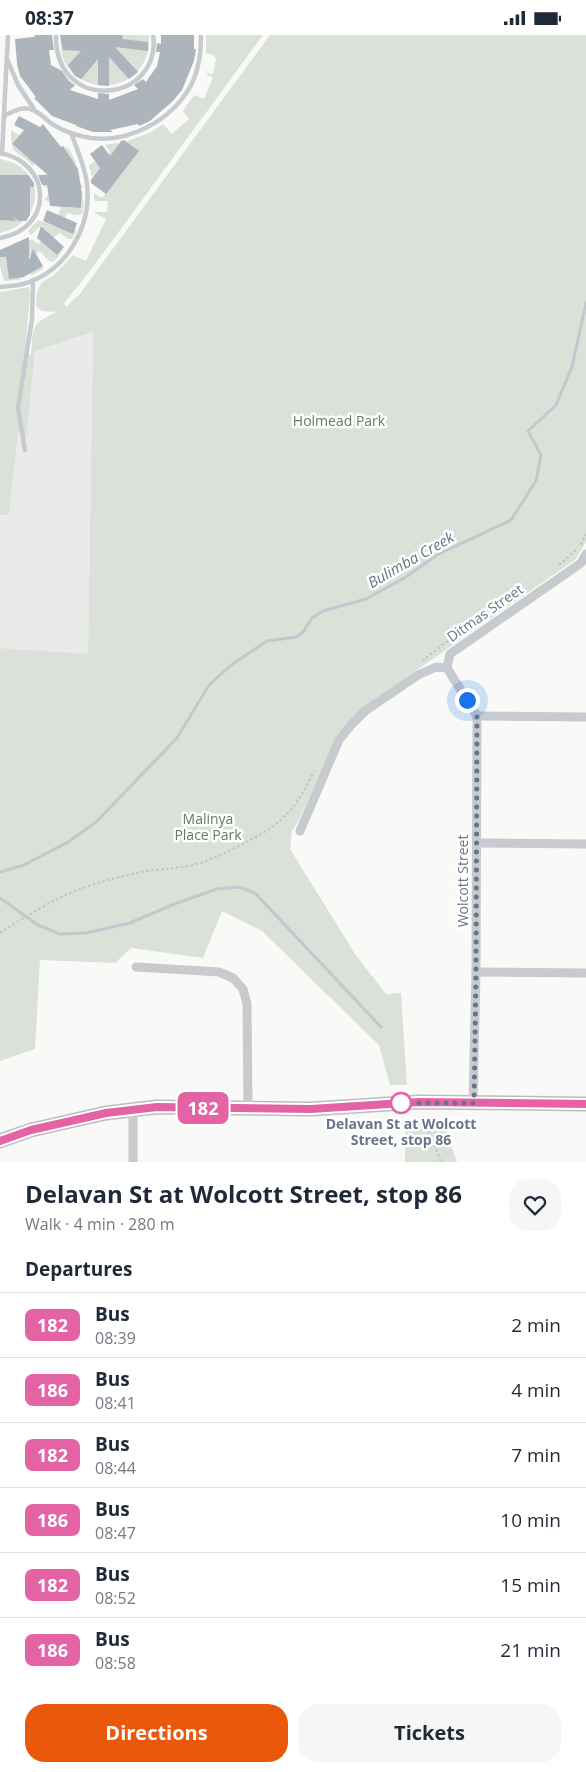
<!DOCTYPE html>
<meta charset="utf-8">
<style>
body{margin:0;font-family:"Open Sans",sans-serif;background:#f6f6f7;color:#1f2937;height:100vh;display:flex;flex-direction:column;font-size:19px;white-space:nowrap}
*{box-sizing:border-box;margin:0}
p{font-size:16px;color:#747a83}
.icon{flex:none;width:28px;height:28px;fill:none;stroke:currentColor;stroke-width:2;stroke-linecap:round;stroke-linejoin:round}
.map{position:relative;height:1127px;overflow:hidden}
.sheet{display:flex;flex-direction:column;background:#fff;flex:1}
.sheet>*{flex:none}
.badge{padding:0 10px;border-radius:8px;font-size:18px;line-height:32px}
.you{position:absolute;width:25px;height:25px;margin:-12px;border:4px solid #fff;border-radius:50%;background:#1a73e8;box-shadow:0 0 0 8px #1a73e833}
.map>.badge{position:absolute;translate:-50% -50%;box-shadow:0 0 0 2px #fff}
h2{padding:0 25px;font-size:19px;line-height:45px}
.round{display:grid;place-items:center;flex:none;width:52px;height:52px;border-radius:20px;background:#f6f6f7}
.head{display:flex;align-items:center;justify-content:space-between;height:85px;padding:0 25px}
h1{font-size:24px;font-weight:700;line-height:38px}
.action{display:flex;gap:10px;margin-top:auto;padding:10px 25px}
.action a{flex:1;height:58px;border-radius:20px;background:#ea580c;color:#fff;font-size:20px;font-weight:700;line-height:58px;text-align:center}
.action a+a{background:#f6f6f7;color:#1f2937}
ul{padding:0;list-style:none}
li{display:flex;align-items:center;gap:15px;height:65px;padding:0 25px;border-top:1px solid #e0e1e3}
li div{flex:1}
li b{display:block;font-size:19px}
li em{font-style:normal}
li .badge{min-width:55px;font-weight:700;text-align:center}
.status{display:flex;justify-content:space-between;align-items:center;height:35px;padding:0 25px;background:#fff;direction:ltr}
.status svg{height:14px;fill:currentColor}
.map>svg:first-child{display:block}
</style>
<div class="status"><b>08:37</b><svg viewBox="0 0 49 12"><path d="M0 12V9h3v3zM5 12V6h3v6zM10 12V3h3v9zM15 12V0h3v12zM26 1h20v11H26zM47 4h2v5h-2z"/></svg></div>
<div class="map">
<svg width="586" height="1127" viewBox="0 0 586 1127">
<rect width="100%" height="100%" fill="#f9f9f7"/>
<polygon fill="#eaeaea" points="93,297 88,620 0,613 0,480 9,480 18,398 27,400 35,316"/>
<g fill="#dae1d8">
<path d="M61 0H149C153 68 53 66 61 0Z"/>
<path d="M206 0H263L90 236 64 268 66 272 79 260 270 0H586V507L576 524 361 674 336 702 299 785 292 796 290 814 355 919 386 959 401 958 407 1050H390L379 1010 262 896 222 876 203 923 131 913 115 928 40 925 35 1014 0 1026V613L88 619 93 297 35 316 27 400 18 398 9 480H0V257L29 252 30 259 25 319 31 320C34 291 29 291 56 277L42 276 36 271 37 256 42 247 54 240 73 220 86 226 106 184 93 177H107L108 166H94V158L102 163 117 144 101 132 92 142 89 130 95 126 97 129 110 117 105 110 116 108 119 109 109 122 128 106 151 97 163 89 172 99 189 84 183 76 194 60 204 64 213 42 207 40V38L213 39 216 24 214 20 206 18Z"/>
<path d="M11 95 19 100 12 110 28 123 72 125 63 111 69 114 76 127 65 151 81 148 83 152 78 155 65 172 81 173 82 161 84 169 82 179 75 180 67 178 64 187 75 193 76 197 72 204H69L59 198 45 210 57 220 64 212 59 221 53 227 49 226 40 216 33 221 31 220 25 224 32 237 43 231V234L32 240 28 238 19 245 4 246 0 231V222L32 204 38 209 49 198 41 190 31 200 28 196 38 185 55 191 61 171 44 165 47 161 60 159 47 150 44 153 41 142 58 131 33 127 35 130 33 131C16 112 11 124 11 95Z"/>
<path d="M0 124C8 126 16 128 22 133 49 156 31 192 0 198Z"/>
<polygon points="405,1084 442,1084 457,1127 405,1127"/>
</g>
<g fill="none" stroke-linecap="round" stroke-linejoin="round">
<g stroke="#c1c8ce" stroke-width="3">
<polyline points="0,837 24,830 68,807 96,787 177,703 209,650 230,631 267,606 296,602 303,597 312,583 323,576 366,564 406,542 437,520 511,485 536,446 541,420 528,396 556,370 572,332 586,268"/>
<polyline points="0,863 38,890 60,899 86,898 130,888 177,868 217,854 239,852 255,858 381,992"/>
</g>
</g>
<g fill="#aeb4bb">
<polygon points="35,0 52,0 54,15 49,15 51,30 62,36 69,46 75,50 70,55 98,64 98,58 109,59 109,65 138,54 134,50 143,44 146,47 157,31 160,17 156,17 157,8 161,9 161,0 194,0 194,14 196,14 194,26 182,55 173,66 150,86 139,91 138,89 110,95 113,97 93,97 76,91 76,90 52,81 34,63 36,62 20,41 17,29 15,4 34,2"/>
<polygon points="60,0 123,0 122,4 148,7 148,16 115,12 138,37 129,44 109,22 109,51 98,50 98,24 81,44 75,41 68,30 81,16 63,15"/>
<polygon points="19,81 40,92 43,89 61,112 63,111 78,134 82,159 81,173 50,171 47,150 42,150 38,140 48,140 12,109 24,95 14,90"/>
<polygon points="124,105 139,116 106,159 91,148 91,145 100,133 90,119 102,110 110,121 121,106"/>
<polygon points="0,140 28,140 34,148 34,152 30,152 30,180 26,186 18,186 14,182 16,186 0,185"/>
<polygon points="47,175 77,188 73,199 43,186"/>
<polygon points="41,191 64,212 57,220 37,203"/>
<polygon points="29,202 29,225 33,214 43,231 22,243 23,242 9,244 6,222 0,222 0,215"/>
</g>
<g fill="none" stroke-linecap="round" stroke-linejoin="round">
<g stroke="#babdc2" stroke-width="15">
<polyline id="secondary" points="0,1106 31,1095 106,1078 157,1072 311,1074 419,1067 586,1069"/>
</g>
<g stroke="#c1c2c5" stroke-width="2" stroke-dasharray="2.5 2.5" stroke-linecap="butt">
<polyline points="581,510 586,499"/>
<polyline points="559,530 576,515"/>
<polyline points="422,626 449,605 505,567"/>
<path d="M0 898C29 879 61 859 95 849 114 843 134 838 154 835 166 834 177 833 188 831 205 828 220 820 235 813 278 791 293 781 314 736"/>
<polyline points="423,1082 441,1127"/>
</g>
<g stroke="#c7cace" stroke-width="4.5">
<path d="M56 0C55 81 163 67 153 0"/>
<polyline points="8,26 18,50 34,74"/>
<path d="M5 80C13 77 22 71 30 74 39 76 45 84 52 89 63 96 78 101 91 103 130 108 171 85 190 52 199 36 201 18 201 0"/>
<path d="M0 118C53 128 54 194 0 203"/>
<polyline points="2,119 8,0"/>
<path d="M0 252C7 251 16 251 23 249 66 237 92 192 87 149 85 132 77 114 71 98"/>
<polyline points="25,415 18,373 32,284 33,245"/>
</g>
<g stroke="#c7cace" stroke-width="9">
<polyline points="447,633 477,681 476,937 473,1068"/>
<polyline points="477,681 586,682"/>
<polyline points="300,796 339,705 352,689 365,676 418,640 436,632 447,633 450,619 581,528 586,519"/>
<polyline points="477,808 586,809"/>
<polyline points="136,932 219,937 233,943 243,954 247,969 248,1074"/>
<polyline points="476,937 586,938"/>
<polyline points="133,1127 133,1074"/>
</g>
<use href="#secondary" stroke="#fff" stroke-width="12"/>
</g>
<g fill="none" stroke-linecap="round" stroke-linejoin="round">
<g stroke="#fff" stroke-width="11">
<polyline id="line" points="0,1106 31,1095 106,1078 157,1072 311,1074 419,1067 586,1069"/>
</g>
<use href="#line" stroke="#e463a4" stroke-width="8"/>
<polyline stroke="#697587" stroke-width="5" stroke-dasharray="0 9" points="401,1068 474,1068 476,937 477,681 467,665"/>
</g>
<circle fill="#fff" stroke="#e463a4" stroke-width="2.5" cx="401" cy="1068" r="10"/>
<g text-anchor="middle" stroke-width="5" stroke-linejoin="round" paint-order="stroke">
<g font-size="14" fill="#647a64" stroke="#fff">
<text x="339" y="391">Holmead Park</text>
<text x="208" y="789">Malinya<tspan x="208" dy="16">Place Park</tspan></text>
</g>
<g font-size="14" fill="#697587" stroke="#fff">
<text transform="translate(485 578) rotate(-35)" y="5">Ditmas Street</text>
<text transform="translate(463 846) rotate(-90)" y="5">Wolcott Street</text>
</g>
<g font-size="14" font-weight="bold" fill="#697587" stroke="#fff">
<text x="401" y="1094">Delavan St at Wolcott<tspan x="401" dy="16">Street, stop 86</tspan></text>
</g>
<g font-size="15" font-style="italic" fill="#657582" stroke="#fff">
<text transform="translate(411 525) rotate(-30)" y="5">Bulimba Creek</text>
</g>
</g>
</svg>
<div class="you" style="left:467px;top:665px"></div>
<b class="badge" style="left:203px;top:1073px;background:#e463a4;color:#fff">182</b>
</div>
<section class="sheet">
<div class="head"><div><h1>Delavan St at Wolcott Street, stop 86</h1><p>Walk · 4 min · 280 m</p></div><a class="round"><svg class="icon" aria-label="heart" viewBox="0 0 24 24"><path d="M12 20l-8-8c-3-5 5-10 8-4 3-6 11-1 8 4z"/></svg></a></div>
<h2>Departures</h2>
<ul>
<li><span class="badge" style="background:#e463a4;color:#fff">182</span><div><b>Bus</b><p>08:39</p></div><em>2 min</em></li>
<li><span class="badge" style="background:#e463a4;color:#fff">186</span><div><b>Bus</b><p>08:41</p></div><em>4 min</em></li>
<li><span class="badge" style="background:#e463a4;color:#fff">182</span><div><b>Bus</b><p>08:44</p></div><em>7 min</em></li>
<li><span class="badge" style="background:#e463a4;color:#fff">186</span><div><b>Bus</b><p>08:47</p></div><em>10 min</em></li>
<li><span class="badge" style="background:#e463a4;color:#fff">182</span><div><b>Bus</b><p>08:52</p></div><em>15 min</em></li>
<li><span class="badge" style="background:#e463a4;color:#fff">186</span><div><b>Bus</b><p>08:58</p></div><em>21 min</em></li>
</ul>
<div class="action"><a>Directions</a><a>Tickets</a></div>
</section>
